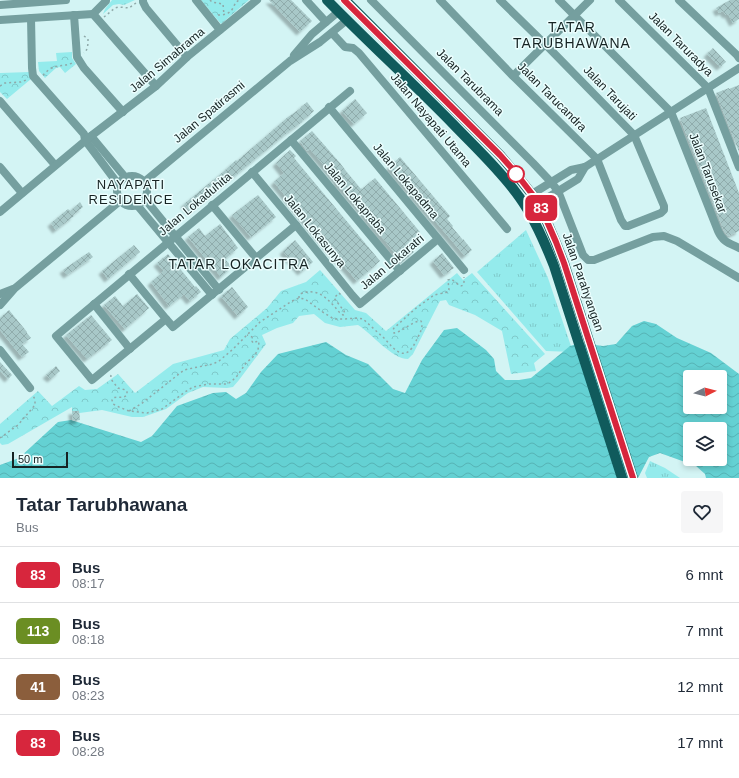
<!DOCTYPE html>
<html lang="id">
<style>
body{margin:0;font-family:Arial,sans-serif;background:#f6f6f7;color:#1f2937;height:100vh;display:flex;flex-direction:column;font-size:15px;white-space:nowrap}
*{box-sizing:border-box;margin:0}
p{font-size:13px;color:#747a83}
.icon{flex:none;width:22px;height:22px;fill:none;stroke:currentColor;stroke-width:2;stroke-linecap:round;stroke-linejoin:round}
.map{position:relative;height:478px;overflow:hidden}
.panel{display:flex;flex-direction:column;background:#fff;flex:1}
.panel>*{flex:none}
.badge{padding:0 8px;border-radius:6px;font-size:14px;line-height:26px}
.needle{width:26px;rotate:84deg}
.tools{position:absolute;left:683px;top:370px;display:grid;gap:8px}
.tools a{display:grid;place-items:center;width:44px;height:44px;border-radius:4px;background:#fff;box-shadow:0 2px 6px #0003;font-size:20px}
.scale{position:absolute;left:12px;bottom:10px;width:56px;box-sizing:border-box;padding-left:4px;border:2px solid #162323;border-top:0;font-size:11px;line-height:14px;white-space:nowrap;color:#162323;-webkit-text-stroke:3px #ebfefe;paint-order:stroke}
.map>.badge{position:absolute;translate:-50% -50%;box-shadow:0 0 0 2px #fff}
.round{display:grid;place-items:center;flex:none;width:42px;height:42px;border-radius:4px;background:#f6f6f7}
.overview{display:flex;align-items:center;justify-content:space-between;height:68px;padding:0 16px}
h1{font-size:19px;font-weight:800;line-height:30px}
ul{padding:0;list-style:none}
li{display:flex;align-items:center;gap:12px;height:56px;padding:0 16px;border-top:1px solid #e0e1e3}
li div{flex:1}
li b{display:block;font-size:15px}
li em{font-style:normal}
li .badge{min-width:44px;font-weight:700;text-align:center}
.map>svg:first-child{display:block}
</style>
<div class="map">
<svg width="739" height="478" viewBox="0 0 739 478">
<defs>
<pattern id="grass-tufts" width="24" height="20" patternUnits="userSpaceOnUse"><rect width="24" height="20" fill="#94ebec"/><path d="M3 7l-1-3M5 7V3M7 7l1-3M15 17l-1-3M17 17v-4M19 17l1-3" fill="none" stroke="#7fc9ca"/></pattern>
<pattern id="forest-crowns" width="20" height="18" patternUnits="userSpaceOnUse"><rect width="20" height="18" fill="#94ebec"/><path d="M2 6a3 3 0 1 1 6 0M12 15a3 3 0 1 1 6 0" fill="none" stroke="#7fc9ca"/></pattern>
<pattern id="water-waves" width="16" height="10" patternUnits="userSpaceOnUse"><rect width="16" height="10" fill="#64d1d3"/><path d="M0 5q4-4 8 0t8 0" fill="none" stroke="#56b3b5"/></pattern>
<pattern id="building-cross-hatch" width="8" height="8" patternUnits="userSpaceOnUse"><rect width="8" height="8" fill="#a8c8c8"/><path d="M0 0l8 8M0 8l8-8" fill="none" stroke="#90acac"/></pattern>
<filter id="shadow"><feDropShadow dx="-3.5" dy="3.5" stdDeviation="1" flood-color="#0004"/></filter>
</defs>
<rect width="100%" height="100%" fill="#d3f4f4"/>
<g fill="url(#grass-tufts)">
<polygon points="112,0 135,0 124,5 119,4 113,5 103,14 105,9"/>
<polygon points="526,230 548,278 573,352 546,351 477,272"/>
<polygon points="650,461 665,468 680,478 647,478 645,473"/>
</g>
<g fill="url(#forest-crowns)">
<polygon points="201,0 249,0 221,24"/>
<polygon points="72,52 72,58 76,64 65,73 60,67 56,68 45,78 39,71 38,62 57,61 56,53"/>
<polygon points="30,72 31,79 7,99 0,92 0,73"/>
<path d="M320 270 355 310 366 313 386 331 457 273 463 280 472 273 545 354 534 363 536 371 511 374 502 331 475 315 449 305 446 300 440 301 413 354 408 359C392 359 372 334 358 325L340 327 325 323 314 314 299 316 293 323 277 328 262 335 266 344 239 380 233 387 227 388 203 387 188 393 166 409 143 417H132L102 410 72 414V407L8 444 2 445 0 443V424L38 391 52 406 79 386 85 390 97 389 118 374 135 393 173 364 224 350 230 339 267 308 281 291 306 282Z"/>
</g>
<path fill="#94ebec" d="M215 0H231C231 10 223 13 216 6Z"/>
<path fill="url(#water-waves)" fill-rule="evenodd" d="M644 321 656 324 677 338 711 353 739 374V478H706L705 474 696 466 660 453 649 457 638 478H0V465L19 458 58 422 71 420 141 442 152 436 177 406 213 393 226 392 236 399 246 393 261 372 278 354 326 342 346 355 368 364 393 389 405 393 422 360 444 330 457 328 486 350 494 359 496 371 505 380H519L531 378 570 346 580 343 603 346 616 344 632 326ZM690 377H720V407H690ZM690 429H720V459H690Z"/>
<g fill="url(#building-cross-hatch)" filter="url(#shadow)">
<polygon points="269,0 291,0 312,21 300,32"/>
<polygon points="730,0 739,0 739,19 733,23 728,14 726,15 723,11 719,13 716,8"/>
<polygon points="713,48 726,62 720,67 707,54"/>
<polygon points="739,85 739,152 716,93 729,88 729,89"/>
<polygon points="355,99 367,113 354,124 342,111"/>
<polygon points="307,102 314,111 302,121 302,122 288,132 191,212 184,204 223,172 236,160 237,161 288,117 301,108 301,107"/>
<polygon points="706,108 739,193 739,231 728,236 724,231 680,118"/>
<polygon points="312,131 340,163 346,171 361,189 361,188 362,189 375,178 420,232 407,243 414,252 401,263 396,257 397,256 394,252 369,221 357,205 336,182 337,181 323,164 310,149 307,151 300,141"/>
<polygon points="290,150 296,156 294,158 309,176 380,261 357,281 317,235 274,182 284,173 276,163"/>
<polygon points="400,157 450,216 447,219 453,226 452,227 463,240 463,239 472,250 465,256 389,167"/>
<polygon points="258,195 276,217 251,237 232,215"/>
<polygon points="80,202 83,207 73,215 74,216 56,230 51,223 68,209 70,211"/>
<polygon points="220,224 238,248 225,259 232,267 221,277 188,237 199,228 205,236"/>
<polygon points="295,240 313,262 301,272 283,251"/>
<polygon points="134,245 140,252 108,279 102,271"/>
<polygon points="89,252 93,257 67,275 63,270"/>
<polygon points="442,253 454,268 444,275 433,261"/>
<polygon points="168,254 195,287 196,286 201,292 190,301 184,294 169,306 151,282 164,271 157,263"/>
<polygon points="232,287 248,307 238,316 221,296"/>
<polygon points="137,294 149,308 125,329 104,305 115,296 123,306"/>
<polygon points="9,310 27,332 27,333 31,338 22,344 29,352 22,357 0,330 0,318"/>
<polygon points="91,315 112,340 87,359 66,335"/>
<polygon points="0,362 12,375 8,379 0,370"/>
<polygon points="56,366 60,371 51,379 46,375"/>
<polygon points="72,411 79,411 80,420 73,421"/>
</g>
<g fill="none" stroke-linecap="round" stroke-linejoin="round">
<g stroke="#8fa9a9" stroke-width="1.5" stroke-dasharray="2 3" stroke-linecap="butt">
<polyline points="210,0 212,2 223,4 224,15"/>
<path d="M218 15C224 15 230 14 233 8 235 4 235 3 239 0"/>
<polyline points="104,17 115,8 119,7 129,8 136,3"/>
<path d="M84 36 88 39C88 44 88 50 84 53"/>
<path d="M43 75C46 72 50 68 54 67 60 65 66 66 72 63"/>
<polyline points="0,86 5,83 21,82 26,80"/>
<path d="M299 298V296L300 294C315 288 324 295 334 306 337 309 339 313 343 315L345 314 344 311 334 298 339 293 342 296"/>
<path d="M111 375C110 380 115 384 118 388L126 390 127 392V395C123 399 118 396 113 398L112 400 113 404 119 407 129 411 147 413 151 412 162 409 185 392 193 387 209 384H227L232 381 237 376 246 363 254 356 258 350 259 342 258 341 253 343 252 341V337L247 335"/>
<path d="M129 411 141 404 184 370 193 368 213 364 219 361 232 350 260 322 292 301 299 298 305 299 324 313 334 319H344L358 318 363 319C370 325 377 332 384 338 395 350 405 364 416 341 419 335 424 327 421 321 412 321 404 331 394 333L393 330 394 328 415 309 434 295 448 292 449 290 448 280 451 279C457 283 465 293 464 277"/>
<polyline points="0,438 18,425 35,405 35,400 33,395"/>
</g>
<g stroke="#759f9f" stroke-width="8">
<polyline points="143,0 143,2 146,8 187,57"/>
<polyline points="196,0 220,30"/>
<polyline points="306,0 326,22"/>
<polyline points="371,0 533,163 551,182 558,191 583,255 588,260 594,260 653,237 664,236 677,241 739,278"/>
<polyline points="440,0 513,76 597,159 621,220 625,226 628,226 661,213 664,210 664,206 634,135 545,44 500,0"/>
<path d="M559 0 671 112 718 231C723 242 729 243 739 248"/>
<polyline points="619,0 708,88 739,167"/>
<polyline points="679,0 737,55 739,58"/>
<polyline points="0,5 66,0"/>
<polyline points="93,14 106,1 106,0"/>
<polyline points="74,15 77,57 84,68 123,112"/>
<polyline points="31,18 32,68 33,76 84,134 85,140 118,184"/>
<polyline points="0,20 93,14 156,86"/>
<polyline points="332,33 345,47 353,48 359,53 507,229"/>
<polyline points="294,55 312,34 338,12"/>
<polyline points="513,76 590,0"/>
<polyline points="0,101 55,165"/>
<polyline points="329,107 464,270"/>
<polyline points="91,136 125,177"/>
<polyline points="291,140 400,271"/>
<polyline points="0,167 22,193"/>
<polyline points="252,172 296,225 352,295 360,304 438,239"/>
<circle cx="132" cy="191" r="15"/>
<polyline points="144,182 290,61 320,42 347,20"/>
<polyline points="532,194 571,170 585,167 739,68"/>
<polyline points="145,199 219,290"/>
<polyline points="539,203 578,179 585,167"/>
<polyline points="137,205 212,295"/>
<polyline points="212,205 256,258"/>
<polyline points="0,212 91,136 156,86 187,57 257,0"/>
<polyline points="296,225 173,327 166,319 92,380 56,336 350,91"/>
<polyline points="129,274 166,319"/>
<polyline points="0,294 13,289"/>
<polyline points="94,304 130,349"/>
<polyline points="0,305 14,289 120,201"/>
<polyline points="0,350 30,388"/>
</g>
<g stroke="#105b5c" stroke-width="10">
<path d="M327 0C368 42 412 82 453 124 476 148 501 171 520 198 535 219 545 243 554 266L622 478"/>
<polyline points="345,0 500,155 515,173 539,203 556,243 564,263 633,478"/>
</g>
</g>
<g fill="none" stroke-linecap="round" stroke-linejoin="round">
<g stroke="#fff" stroke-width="9">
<polyline id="line" points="344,0 500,155 515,172 539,203 556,242 564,263 633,478"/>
</g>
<use href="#line" stroke="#d7263d" stroke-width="6"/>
</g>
<circle fill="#fff" stroke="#d7263d" stroke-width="2" cx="516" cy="174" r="8"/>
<g text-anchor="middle" stroke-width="3" stroke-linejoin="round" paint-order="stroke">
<g font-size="12" fill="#162323" stroke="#ebfefe">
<text transform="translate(681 44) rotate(45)" y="4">Jalan Taruradya</text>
<text transform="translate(167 60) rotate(-40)" y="4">Jalan Simabrama</text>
<text transform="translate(470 82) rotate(45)" y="4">Jalan Tarubrama</text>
<text transform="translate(610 93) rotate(46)" y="4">Jalan Tarujati</text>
<text transform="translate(552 97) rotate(45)" y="4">Jalan Tarucandra</text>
<text transform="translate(209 112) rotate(-40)" y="4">Jalan Spatirasmi</text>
<text transform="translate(431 120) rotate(50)" y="4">Jalan Nayapati Utama</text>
<text transform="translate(708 173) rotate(69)" y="4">Jalan Tarusekar</text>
<text transform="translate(406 181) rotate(50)" y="4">Jalan Lokapadma</text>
<text transform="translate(355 198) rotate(50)" y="4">Jalan Lokapraba</text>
<text transform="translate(195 204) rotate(-40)" y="4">Jalan Lokaduhita</text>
<text transform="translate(315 231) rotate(51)" y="4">Jalan Lokasunya</text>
<text transform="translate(392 262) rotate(-40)" y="4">Jalan Lokaratri</text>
<text transform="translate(583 282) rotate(71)" y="4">Jalan Parahyangan</text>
</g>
<g font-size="13" letter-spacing="1" fill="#162323" stroke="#ebfefe">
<text x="131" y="189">NAYAPATI<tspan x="131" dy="15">RESIDENCE</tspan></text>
</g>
<g font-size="14" letter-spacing="1" fill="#162323" stroke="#ebfefe">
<text x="572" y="32">TATAR<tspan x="572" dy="16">TARUBHAWANA</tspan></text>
<text x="239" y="269">TATAR LOKACITRA</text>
</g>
</g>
</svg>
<div class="tools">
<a><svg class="needle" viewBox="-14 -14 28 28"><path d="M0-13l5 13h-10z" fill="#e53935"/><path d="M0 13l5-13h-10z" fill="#747a83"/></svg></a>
<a><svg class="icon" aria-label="layers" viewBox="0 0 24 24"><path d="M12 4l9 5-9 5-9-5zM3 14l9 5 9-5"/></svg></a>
</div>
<div class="scale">50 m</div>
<b class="badge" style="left:541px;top:208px;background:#d7263d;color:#fff">83</b>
</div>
<section class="panel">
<div class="overview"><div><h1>Tatar Tarubhawana</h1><p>Bus</p></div><a class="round"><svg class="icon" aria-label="heart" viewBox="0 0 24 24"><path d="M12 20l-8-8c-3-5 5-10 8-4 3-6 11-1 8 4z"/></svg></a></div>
<ul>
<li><span class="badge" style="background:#d7263d;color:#fff">83</span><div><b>Bus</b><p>08:17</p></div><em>6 mnt</em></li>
<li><span class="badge" style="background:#6b8e23;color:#fff">113</span><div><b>Bus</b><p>08:18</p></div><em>7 mnt</em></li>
<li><span class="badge" style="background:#8b5e3c;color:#fff">41</span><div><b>Bus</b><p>08:23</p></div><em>12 mnt</em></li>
<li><span class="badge" style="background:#d7263d;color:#fff">83</span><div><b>Bus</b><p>08:28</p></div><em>17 mnt</em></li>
</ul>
</section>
